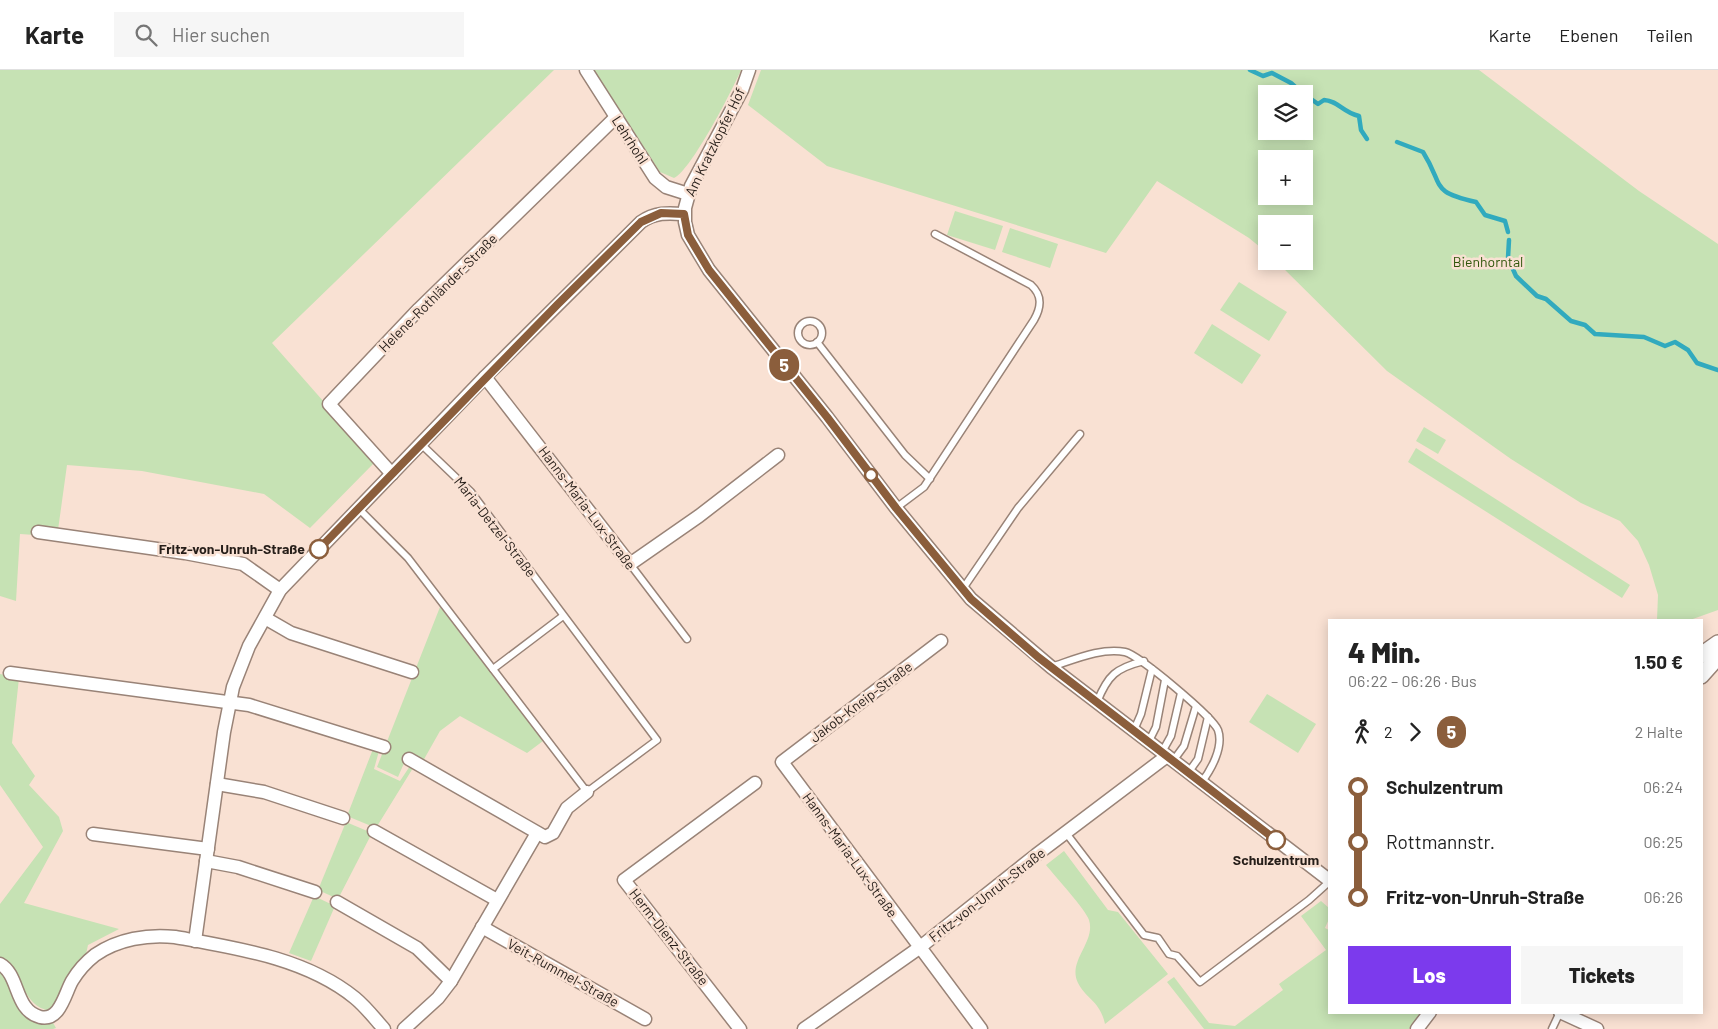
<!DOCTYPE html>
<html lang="de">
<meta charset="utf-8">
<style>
body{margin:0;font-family:Barlow,sans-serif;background:#f6f6f6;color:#222;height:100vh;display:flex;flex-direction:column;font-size:19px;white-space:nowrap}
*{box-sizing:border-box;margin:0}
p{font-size:16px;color:#767676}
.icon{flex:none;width:28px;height:28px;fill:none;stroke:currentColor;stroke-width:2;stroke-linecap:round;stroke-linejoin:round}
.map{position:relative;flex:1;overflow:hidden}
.sheet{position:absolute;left:1328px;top:549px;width:375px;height:395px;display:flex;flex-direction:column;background:#fff;border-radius:0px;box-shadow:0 2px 12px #0003}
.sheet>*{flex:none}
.badge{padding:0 10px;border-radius:16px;font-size:18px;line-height:32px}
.fabs{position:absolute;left:1258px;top:15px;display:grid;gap:10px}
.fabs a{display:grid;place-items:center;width:55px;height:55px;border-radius:0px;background:#fff;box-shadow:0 2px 12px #0003;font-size:25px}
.map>.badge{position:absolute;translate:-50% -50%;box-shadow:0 0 0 2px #fff}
.legs{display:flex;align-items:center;gap:8px;height:55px;padding:0 20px;font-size:16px}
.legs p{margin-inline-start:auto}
.headline{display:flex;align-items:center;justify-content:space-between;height:85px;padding:0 20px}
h1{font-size:28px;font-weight:800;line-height:38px}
.button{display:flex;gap:10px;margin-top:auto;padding:10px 20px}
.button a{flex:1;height:58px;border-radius:0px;background:#7c3aed;color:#fff;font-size:20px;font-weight:800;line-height:58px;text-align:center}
.button a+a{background:#f6f6f6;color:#222}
ul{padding:0 20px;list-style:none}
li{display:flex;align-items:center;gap:18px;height:55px;font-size:19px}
li i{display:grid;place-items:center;width:8px;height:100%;margin:0 6px;background:currentColor}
li i::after{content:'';width:12px;height:12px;margin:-6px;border:4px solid;border-radius:50%;background:#fff}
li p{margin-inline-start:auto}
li:first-child i{background:linear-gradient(#0000 50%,currentColor 0)}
li:last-child i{background:linear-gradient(currentColor 50%,#0000 0)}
header{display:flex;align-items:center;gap:30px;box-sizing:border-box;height:70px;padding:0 25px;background:#fff;border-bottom:1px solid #e0e0e0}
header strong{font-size:24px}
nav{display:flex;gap:28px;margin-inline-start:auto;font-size:18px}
.search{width:350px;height:45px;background:#f6f6f6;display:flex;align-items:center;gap:12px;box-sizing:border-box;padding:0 18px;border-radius:0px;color:#767676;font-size:19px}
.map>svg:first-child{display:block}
</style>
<header>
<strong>Karte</strong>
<div class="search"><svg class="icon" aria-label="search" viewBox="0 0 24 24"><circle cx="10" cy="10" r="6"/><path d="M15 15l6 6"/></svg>Hier suchen</div>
<nav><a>Karte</a><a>Ebenen</a><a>Teilen</a></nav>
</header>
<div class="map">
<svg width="1718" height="959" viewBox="0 0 1718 959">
<rect width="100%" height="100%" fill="#f9e1d3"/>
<g fill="#c6e2b4" fill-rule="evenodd">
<polygon points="0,0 554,0 272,273 376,391 310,458 264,424 142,401 67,395 58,460 35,465 20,464 16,531 0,526"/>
<path d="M594 0H741C732 21 691 100 674 108L660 102Z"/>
<path d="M761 0H1479L1639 121 1718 174V540L1690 550H1657L1658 525 1649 495 1638 471 1620 451 1581 433 1511 389 1387 301 1276 191H1304V154H1266V182L1249 168 1157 111 1106 183 827 96 748 35ZM1266 24H1304V61H1266ZM1266 89H1304V126H1266Z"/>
<polygon points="955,141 1003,156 995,180 947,165"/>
<polygon points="1010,158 1058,174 1050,198 1002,182"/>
<polygon points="1239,212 1287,242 1269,271 1220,240"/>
<polygon points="1212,254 1261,285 1242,314 1194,283"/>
<polygon points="1424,357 1446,370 1438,384 1416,371"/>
<polygon points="1416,378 1630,515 1622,528 1408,392"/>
<polygon points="440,537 543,671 527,683 460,646 440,661 423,691 408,684 398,707 377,697"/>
<path d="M0 604 19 608 12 673 35 706 29 715 59 747 63 761 24 833 119 859 88 875 85 889 50 941C35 938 29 929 22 916L15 922 52 951 56 958 53 959H0V834L43 777 0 715Z"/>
<polygon points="1267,624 1316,654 1298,683 1249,652"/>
<polygon points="373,679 379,681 374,699 400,711 410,696 413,698 376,758 347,746"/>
<polygon points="346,752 372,763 338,829 318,820"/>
<path d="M1064 781 1108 840 1118 842 1168 904 1105 954C1100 931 1087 930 1078 913 1067 891 1096 872 1089 850 1086 840 1054 805 1046 795Z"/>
<polygon points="314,826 335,836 311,891 289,883"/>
<polygon points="1321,831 1329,838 1329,849 1325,858 1329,860 1329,942 1420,943 1409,959 1204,959 1167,912 1174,907 1209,953 1235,956 1283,920 1279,914 1326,880 1301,846"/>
</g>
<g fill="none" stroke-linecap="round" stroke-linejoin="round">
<g stroke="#31aabe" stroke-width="4.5">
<polyline points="1250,0 1263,6 1272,3 1291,13 1303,24"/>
<path d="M1304 24 1318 34 1324 30C1339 31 1342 42 1359 46L1361 60 1367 69"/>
<path d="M1397 72 1423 82C1445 117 1429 121 1476 132L1485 145 1505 151 1508 162"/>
<polyline points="1509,170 1508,188 1516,206 1537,226 1546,229 1571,251 1585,255 1595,264 1644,267 1665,276 1675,272 1688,280 1697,293 1718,300"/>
</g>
<g stroke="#998377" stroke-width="9">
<g id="service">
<circle cx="810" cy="263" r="12"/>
<polyline points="817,272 905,385 930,409"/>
<polyline points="358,438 408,488 587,722 657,670 471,422 422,375"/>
<path d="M896 438 924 417 1034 250C1042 236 1042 225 1031 215L935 164"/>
<polyline points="630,494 687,569"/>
<polyline points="962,520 1018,438 1080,364"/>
<path d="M1051 597C1073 590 1102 577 1125 582 1139 585 1213 647 1218 660 1224 677 1211 700 1201 713"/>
<polyline points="493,599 563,546"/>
<path d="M1097 632C1108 605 1116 598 1144 591"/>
<polyline points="1134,660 1141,644 1152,599"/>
<polyline points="1149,671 1156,657 1165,610"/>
<polyline points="1162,682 1171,666 1181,623"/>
<polyline points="1173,691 1184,676 1196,636"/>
<polyline points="1188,703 1198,689 1208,647"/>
<polyline points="1066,763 1144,865 1158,868 1169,884 1177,886 1200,912 1309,830 1329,812"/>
<polyline points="1552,959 1560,942"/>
</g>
</g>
<g stroke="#998377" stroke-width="15">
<g id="minor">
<polyline points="586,0 655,108 666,117 688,124"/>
<polyline points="749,0 742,20 691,116 685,138 685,152 688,165 709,200 827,347 896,438 971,529 1051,597 1329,810"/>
<polyline points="485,307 630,494 699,446 778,385"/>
<polyline points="392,404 329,334 419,239 616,47"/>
<polyline points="38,462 185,483 243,494 280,520"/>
<polyline points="265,548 291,563 412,602"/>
<polyline points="941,571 782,692 981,959"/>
<polyline points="10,603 249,635 384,677"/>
<polyline points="409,689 545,767 553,763 567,738 587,722"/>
<polyline points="217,714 264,722 343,748"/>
<polyline points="374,761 497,830"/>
<polyline points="93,764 208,779"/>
<polyline points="206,791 238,797 315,822"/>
<polyline points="337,832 417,878 451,911"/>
<polyline points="482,857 645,949"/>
<path d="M195 871 224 662 233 617 249 576 280 520 485 307 641 152C655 142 668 143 684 144"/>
<path d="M0 894C20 905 14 940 40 947 60 952 65 923 72 911 78 901 86 892 95 885 118 869 148 864 175 867 236 878 306 888 355 928 366 937 375 949 384 959"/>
<polyline points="1560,942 1597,959"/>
<polyline points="404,959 438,928 451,911 537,763"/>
<polyline points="740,959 624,810 755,713"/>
<polyline points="804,959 919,878 1036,785 1167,686"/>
<polyline points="1417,959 1430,942"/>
</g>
</g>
<g stroke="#998377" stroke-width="18">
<g id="tertiary">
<polyline points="1701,585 1718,573"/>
<polyline points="1701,606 1718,587"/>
</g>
</g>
<use href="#service" stroke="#fff" stroke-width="6"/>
<use href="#minor" stroke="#fff" stroke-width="12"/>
<use href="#tertiary" stroke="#fff" stroke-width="15"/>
</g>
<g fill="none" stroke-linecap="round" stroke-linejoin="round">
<g stroke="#fff" stroke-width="11">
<polyline id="line-1" points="319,479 558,234 641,152 661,143 684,144 688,165 709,200 827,347 896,438 971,529 1038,587 1276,770"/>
</g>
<use href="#line-1" stroke="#8b5e3c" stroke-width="8"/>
</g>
<g fill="#fff" stroke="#8b5e3c" stroke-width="2.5">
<circle cx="871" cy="405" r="6"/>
<circle cx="319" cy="479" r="9"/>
<circle cx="1276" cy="770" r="9"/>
</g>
<g text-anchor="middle" stroke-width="5" stroke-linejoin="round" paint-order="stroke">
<g font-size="14" fill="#261e19" stroke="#f9e1d3">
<text transform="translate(630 70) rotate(57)" y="5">Lehrhohl</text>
<text transform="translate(715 72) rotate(-64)" y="5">Am Kratzkopfer Hof</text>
<text transform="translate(438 223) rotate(-45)" y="5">Helene-Rothländer-Straße</text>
<text transform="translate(587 438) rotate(53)" y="5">Hanns-Maria-Lux-Straße</text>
<text transform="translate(495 457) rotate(52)" y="5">Maria-Detzel-Straße</text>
<text transform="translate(861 632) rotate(-37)" y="5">Jakob-Kneip-Straße</text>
<text transform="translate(850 785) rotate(54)" y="5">Hanns-Maria-Lux-Straße</text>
<text transform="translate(987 825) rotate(-38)" y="5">Fritz-von-Unruh-Straße</text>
<text transform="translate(669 867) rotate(52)" y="5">Herm-Dienz-Straße</text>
<text transform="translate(563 903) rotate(29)" y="5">Veit-Rummel-Straße</text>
</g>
<g font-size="14" fill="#2f550a" stroke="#f9e1d3">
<text x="1488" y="197">Bienhorntal</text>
</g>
<g font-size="14" font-weight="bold" fill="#261e19" stroke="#f9e1d3" text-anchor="end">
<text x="305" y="484">Fritz-von-Unruh-Straße</text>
<text x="1276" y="795" text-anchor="middle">Schulzentrum</text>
</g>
</g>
</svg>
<div class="fabs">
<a><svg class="icon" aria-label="layers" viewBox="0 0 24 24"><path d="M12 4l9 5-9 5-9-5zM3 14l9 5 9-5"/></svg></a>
<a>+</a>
<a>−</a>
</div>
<b class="badge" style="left:784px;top:295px;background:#8b5e3c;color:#fff">5</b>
<section class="sheet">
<div class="headline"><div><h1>4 Min.</h1><p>06:22 – 06:26 · Bus</p></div><b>1.50 €</b></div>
<div class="legs"><svg class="icon" aria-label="walk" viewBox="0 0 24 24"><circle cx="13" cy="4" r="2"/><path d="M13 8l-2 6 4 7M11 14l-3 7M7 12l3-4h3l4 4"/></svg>2<svg class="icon" aria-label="forward" viewBox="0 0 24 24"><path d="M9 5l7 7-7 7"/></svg><b class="badge" style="background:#8b5e3c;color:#fff">5</b><p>2 Halte</p></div>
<ul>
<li><i style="color:#8b5e3c"></i><b>Schulzentrum</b><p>06:24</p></li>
<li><i style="color:#8b5e3c"></i><span>Rottmannstr.</span><p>06:25</p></li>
<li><i style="color:#8b5e3c"></i><b>Fritz-von-Unruh-Straße</b><p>06:26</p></li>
</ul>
<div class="button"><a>Los</a><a>Tickets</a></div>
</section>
</div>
